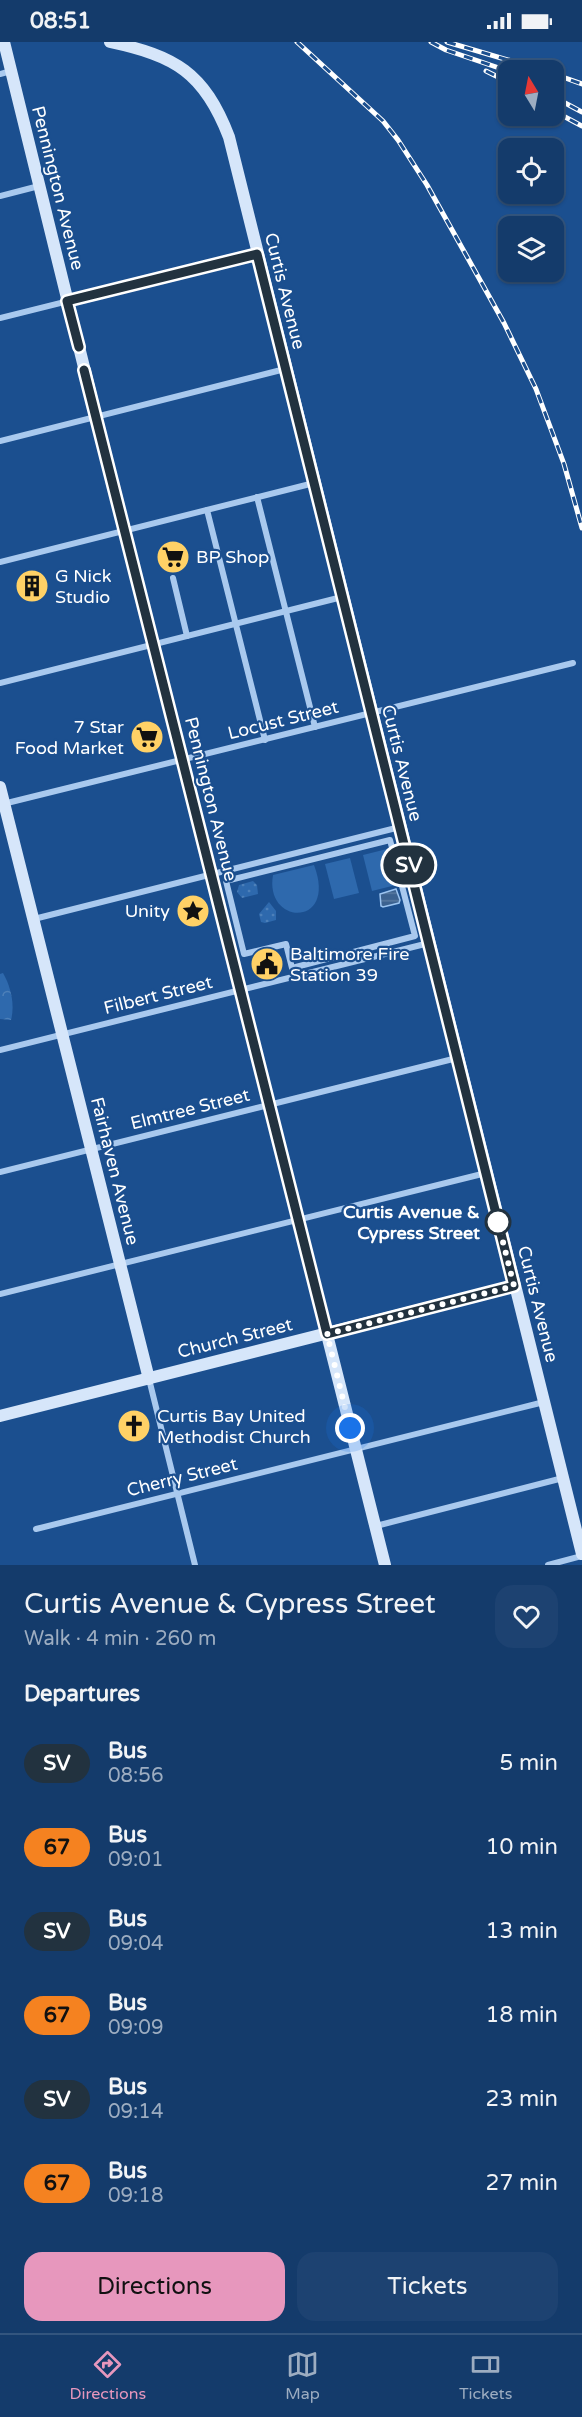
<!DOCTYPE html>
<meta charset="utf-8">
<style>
body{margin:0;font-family:"Varela Round",sans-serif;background:#1d4271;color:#f1f3f6;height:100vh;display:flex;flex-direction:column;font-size:22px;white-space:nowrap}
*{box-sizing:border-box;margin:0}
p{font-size:20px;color:#9dadc1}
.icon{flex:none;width:33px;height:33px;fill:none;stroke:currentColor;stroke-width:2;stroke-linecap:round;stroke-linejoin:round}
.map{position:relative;height:1523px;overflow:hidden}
.side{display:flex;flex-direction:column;background:#143b6b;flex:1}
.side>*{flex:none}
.badge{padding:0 12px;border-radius:20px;font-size:21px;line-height:39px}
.needle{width:39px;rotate:350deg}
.controls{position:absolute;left:498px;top:18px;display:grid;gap:12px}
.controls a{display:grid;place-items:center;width:66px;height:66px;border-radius:12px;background:#143b6b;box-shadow:0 2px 4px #0004,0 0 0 2px #33557e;font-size:30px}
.you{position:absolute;width:30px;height:30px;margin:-15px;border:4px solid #fff;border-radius:50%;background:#1a73e8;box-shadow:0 0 0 9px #1a73e833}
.map>.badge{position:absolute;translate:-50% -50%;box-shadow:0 0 0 3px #fff}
h2{padding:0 24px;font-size:22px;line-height:54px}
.round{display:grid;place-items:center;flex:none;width:63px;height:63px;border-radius:18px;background:#1d4271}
.headline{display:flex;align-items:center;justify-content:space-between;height:102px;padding:0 24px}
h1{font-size:28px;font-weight:600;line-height:45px}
.action{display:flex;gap:12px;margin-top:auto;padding:12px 24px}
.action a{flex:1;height:69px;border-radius:18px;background:#e797bd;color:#111;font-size:24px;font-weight:600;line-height:69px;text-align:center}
.action a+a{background:#1d4271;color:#f1f3f6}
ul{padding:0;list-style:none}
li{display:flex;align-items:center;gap:18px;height:84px;padding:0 24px}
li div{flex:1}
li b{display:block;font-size:22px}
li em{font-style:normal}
li .badge{min-width:66px;font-weight:700;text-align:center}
.status{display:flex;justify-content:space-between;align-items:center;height:42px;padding:0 30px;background:#143b6b;direction:ltr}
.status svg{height:16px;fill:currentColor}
.dock{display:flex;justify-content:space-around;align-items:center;height:84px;border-top:2px solid #33557e;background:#143b6b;font-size:16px;color:#9dadc1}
.dock a{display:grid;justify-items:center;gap:3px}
.dock .active{color:#e797bd}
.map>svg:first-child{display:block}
</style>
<div class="status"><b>08:51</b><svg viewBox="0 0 49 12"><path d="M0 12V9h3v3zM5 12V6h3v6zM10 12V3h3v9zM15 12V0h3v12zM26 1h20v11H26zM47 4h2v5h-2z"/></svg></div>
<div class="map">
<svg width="582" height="1523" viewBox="0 0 582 1523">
<defs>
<pattern id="forest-crowns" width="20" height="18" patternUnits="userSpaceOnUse" patternTransform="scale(1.5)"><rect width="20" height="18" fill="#2e69ad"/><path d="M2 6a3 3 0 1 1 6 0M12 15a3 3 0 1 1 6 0" fill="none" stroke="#4d80b9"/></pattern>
<pattern id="park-dots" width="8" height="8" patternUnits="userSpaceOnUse" patternTransform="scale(1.5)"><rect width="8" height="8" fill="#2e69ad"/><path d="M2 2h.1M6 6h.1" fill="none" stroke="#4d80b9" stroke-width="1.8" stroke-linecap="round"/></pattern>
<pattern id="water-rules" width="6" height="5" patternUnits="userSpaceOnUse" patternTransform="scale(1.5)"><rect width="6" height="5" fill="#3c6290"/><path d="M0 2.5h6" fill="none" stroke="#597aa1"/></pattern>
</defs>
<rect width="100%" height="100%" fill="#1b4f8f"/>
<path fill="url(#forest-crowns)" d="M3 931C11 945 15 963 11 978L0 977V932Z"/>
<g fill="url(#park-dots)">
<polygon points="253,839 257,843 258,852 242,856 237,850 239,843"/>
<polygon points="269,860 276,869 276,878 265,881 261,880 259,872"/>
</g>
<g fill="#2e69ad">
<polygon points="391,806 400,842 372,849 363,813"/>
<polygon points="350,816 359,851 334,857 325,822"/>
<path d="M314 823C338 886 264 884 273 833Z"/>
</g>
<polygon fill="url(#water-rules)" stroke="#9cc4f0" stroke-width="1.5" points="396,847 400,858 399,861 383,865 381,864 380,852"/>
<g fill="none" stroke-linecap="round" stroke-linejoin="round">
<g stroke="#a9c9ee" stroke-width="6">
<polyline points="0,32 11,29"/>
<polyline points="0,154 39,144"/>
<polyline points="0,276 257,212"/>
<polyline points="0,399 285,327"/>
<polyline points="257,455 315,685"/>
<polyline points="207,468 265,698"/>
<polyline points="0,520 314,441"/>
<polyline points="173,536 187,594"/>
<polyline points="0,641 342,555"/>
<polyline points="3,762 573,621"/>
<polygon points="390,798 415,894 292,926 286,902 244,912 226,839"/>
<polyline points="34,877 400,785"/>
<polyline points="0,1008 429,901"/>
<polyline points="0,1130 457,1016"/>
<polyline points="0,1252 486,1131"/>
<polyline points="149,1337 195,1523"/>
<polyline points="376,1484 563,1436"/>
<polyline points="36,1487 544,1360"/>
<polyline points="548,1523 582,1514"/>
</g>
<g stroke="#d6e6fa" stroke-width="12">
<polyline points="4,0 96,374 385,1523"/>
<path d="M110 0C175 14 204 30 229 95L582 1512"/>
<polyline points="0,745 149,1337"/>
<polyline points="0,1374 514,1244"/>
</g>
<g stroke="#fff" stroke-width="5">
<g id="rail">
<polyline points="297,0 383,79 398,98 427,143 504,281 536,347 564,422 582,486"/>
<polyline points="431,0 446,8 508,29"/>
<polyline points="447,0 542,28"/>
<polyline points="486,29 508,40"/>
<polyline points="554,32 582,42"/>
<polyline points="554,55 582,70"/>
<polyline points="554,69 582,84"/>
</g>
</g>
<use href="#rail" stroke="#1b4f8f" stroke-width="3" stroke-dasharray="9" stroke-linecap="butt"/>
</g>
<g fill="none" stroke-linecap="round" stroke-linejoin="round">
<g stroke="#fff" stroke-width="14">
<polyline id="line" points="79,305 67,259 257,212 514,1244 327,1292 84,328"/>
</g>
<use href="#line" stroke="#22323f" stroke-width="9"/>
<polyline stroke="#fff" stroke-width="6" stroke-dasharray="0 10.8" points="350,1386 327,1292 514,1244 498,1180"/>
</g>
<defs>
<g id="supermarket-disc" transform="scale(1.725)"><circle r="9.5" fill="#ffd166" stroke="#1b4f8f"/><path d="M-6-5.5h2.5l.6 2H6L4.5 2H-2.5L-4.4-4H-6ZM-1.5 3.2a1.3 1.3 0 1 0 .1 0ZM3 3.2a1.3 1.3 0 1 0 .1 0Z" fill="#111"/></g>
<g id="building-disc" transform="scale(1.725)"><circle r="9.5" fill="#ffd166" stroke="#1b4f8f"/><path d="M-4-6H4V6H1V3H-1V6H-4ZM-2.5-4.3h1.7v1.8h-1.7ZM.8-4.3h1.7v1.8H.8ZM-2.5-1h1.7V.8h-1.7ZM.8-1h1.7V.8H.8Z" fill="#111"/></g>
<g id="sight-disc" transform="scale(1.725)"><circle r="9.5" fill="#ffd166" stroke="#1b4f8f"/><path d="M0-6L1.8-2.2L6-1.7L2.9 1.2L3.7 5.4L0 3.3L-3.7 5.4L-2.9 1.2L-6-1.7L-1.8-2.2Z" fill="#111"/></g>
<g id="civic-disc" transform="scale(1.725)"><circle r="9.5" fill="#ffd166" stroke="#1b4f8f"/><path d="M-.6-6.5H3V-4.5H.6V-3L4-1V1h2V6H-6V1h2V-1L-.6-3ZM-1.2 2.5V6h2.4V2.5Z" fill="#111"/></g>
<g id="church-disc" transform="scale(1.725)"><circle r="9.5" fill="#ffd166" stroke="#1b4f8f"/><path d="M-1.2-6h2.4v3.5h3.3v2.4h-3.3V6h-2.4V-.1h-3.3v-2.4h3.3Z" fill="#111"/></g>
</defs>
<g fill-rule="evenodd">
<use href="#supermarket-disc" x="173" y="515"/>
<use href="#building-disc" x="32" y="544"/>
<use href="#supermarket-disc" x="147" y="695"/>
<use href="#sight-disc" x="193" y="869"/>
<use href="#civic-disc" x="267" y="922"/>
<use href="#church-disc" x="134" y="1384"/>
</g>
<circle fill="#fff" stroke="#22323f" stroke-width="3" cx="498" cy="1180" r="12"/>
<g text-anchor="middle" stroke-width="4.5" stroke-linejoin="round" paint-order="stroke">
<g font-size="18" fill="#fff" stroke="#1b4f8f">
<text transform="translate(58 146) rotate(76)" y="6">Pennington Avenue</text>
<text transform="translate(285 249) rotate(76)" y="6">Curtis Avenue</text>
<text transform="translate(283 678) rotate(-14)" y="6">Locust Street</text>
<text transform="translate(402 721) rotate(76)" y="6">Curtis Avenue</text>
<text transform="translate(211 757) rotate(76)" y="6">Pennington Avenue</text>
<text transform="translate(158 953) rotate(-14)" y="6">Filbert Street</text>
<text transform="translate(190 1067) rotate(-14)" y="6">Elmtree Street</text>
<text transform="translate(115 1129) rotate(76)" y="6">Fairhaven Avenue</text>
<text transform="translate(538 1262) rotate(76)" y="6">Curtis Avenue</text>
<text transform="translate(235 1296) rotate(-14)" y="6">Church Street</text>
<text transform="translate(182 1435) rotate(-14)" y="6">Cherry Street</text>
</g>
<g font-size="18" fill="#fff" stroke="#1b4f8f" text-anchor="start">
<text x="196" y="521">BP Shop</text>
<text x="55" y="540">G Nick<tspan x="55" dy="21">Studio</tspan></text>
<text x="124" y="691" text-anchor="end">7 Star<tspan x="124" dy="21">Food Market</tspan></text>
<text x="170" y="875" text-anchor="end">Unity</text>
<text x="290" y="918">Baltimore Fire<tspan x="290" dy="21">Station 39</tspan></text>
<text x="157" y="1380">Curtis Bay United<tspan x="157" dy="21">Methodist Church</tspan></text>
</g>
<g font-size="18" font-weight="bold" fill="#fff" stroke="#1b4f8f" text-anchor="end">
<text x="480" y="1176">Curtis Avenue &amp;<tspan x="480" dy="21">Cypress Street</tspan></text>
</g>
</g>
</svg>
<div class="controls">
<a><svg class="needle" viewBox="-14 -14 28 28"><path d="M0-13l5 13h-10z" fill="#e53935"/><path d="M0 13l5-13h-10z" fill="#9dadc1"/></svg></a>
<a><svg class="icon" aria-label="locate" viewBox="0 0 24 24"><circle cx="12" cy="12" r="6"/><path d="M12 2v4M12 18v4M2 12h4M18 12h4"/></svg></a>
<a><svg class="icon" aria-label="layers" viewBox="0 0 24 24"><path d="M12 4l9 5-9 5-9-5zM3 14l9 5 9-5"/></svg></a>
</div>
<div class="you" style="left:350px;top:1386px"></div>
<b class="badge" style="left:409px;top:823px;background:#22323f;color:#fff">SV</b>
</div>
<section class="side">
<div class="headline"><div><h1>Curtis Avenue &amp; Cypress Street</h1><p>Walk · 4 min · 260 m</p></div><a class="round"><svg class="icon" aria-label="heart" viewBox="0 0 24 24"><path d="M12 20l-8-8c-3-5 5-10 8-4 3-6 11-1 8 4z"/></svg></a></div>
<h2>Departures</h2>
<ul>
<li><span class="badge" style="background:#22323f;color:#fff">SV</span><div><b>Bus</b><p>08:56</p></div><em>5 min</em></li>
<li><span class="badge" style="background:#f58220;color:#111">67</span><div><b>Bus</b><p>09:01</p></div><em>10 min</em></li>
<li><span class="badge" style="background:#22323f;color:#fff">SV</span><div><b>Bus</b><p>09:04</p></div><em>13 min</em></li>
<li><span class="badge" style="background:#f58220;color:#111">67</span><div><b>Bus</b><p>09:09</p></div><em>18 min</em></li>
<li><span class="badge" style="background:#22323f;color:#fff">SV</span><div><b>Bus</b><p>09:14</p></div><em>23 min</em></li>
<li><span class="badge" style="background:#f58220;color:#111">67</span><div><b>Bus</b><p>09:18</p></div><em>27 min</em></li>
</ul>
<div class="action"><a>Directions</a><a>Tickets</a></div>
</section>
<nav class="dock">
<a class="active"><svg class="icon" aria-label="directions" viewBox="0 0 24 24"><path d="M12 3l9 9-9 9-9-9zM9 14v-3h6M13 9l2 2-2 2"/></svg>Directions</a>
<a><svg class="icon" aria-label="map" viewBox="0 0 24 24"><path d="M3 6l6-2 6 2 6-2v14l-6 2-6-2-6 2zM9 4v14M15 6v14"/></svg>Map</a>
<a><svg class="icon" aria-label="tickets" viewBox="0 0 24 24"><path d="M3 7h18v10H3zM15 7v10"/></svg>Tickets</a>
</nav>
